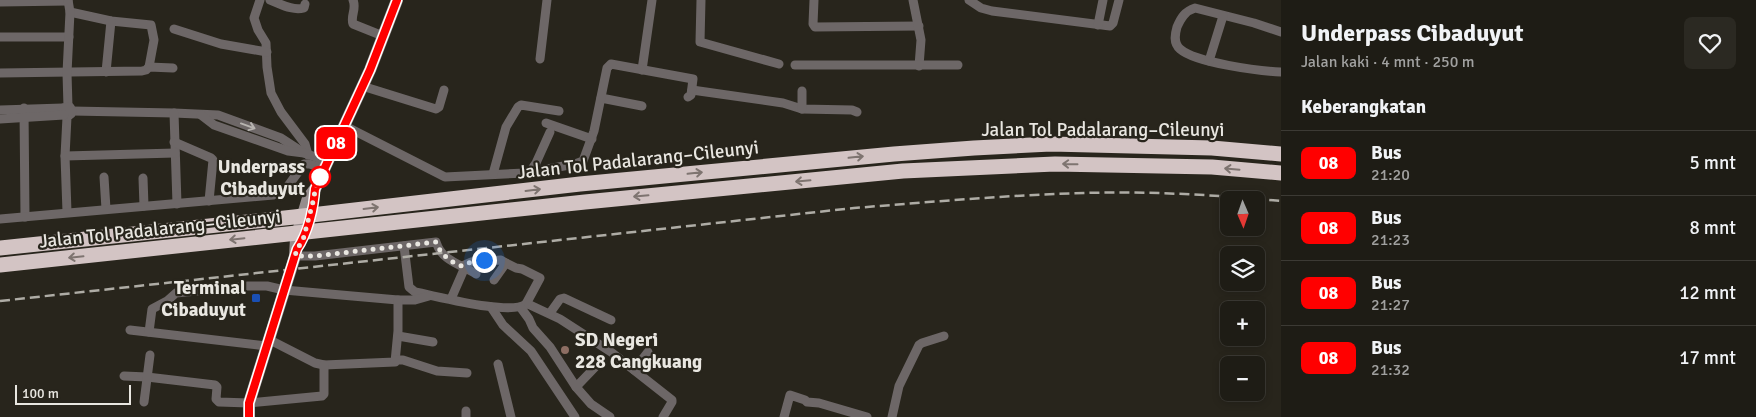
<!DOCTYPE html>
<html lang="id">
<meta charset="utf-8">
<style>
body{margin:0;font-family:Signika,sans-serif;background:#2b2922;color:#f1f3f6;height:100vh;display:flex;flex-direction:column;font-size:19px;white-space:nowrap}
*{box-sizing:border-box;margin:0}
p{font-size:16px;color:#a1a1a0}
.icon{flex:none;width:28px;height:28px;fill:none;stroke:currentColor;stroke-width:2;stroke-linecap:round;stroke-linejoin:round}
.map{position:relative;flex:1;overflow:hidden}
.details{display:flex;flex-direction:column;background:#1e1c15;width:475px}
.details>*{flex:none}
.badge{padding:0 10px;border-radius:8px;font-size:18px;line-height:32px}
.needle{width:32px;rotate:178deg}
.controls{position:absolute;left:1220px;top:191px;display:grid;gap:10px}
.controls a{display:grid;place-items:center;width:45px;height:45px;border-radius:8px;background:#1e1c15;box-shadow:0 2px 8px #0003,0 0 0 1px #3c3a34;font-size:25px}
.scale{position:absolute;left:15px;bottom:12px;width:116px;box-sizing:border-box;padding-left:5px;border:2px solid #e9e7e1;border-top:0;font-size:14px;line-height:18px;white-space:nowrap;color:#e9e7e1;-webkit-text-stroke:4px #28251c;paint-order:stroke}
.you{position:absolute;width:25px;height:25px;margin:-12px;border:4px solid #fff;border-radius:50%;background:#1a73e8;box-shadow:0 0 0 8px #1a73e833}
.map>.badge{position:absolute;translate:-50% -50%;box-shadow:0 0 0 2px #fff}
h2{padding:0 20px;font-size:19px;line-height:45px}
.round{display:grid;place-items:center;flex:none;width:52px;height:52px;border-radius:8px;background:#2b2922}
.headline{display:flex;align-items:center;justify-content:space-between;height:85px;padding:0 20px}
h1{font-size:24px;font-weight:700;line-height:38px}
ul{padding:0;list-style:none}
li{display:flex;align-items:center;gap:15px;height:65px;padding:0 20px;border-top:1px solid #3c3a34}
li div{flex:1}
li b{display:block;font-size:19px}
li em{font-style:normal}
li .badge{min-width:55px;font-weight:700;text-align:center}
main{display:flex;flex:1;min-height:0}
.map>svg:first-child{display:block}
</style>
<main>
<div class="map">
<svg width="1281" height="417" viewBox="0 0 1281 417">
<rect width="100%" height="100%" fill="#28251c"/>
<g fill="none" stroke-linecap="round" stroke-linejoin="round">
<g stroke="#6d6767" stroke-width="9">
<polyline points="260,0 254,18 258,30 266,43 267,67 271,93 281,112 305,144 308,155"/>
<path d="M270 0C281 4 292 11 304 8L305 4"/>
<path d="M353 0C357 9 350 16 353 24L383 36"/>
<polyline points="701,0 700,42 779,64"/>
<polyline points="814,0 813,24 815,27 919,26"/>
<polyline points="913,0 921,40 919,66"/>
<polyline points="969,0 981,8 992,11 1110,26 1113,23 1119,0"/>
<polyline points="0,2 68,1"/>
<polyline points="70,12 111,21 151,25 154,40 149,67"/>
<polyline points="1098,25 1103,0"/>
<polyline points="174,29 221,44 267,52"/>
<path d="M1281 32 1254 23 1195 8C1185 11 1181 18 1177 27 1175 34 1173 43 1180 49 1196 63 1259 71 1281 72"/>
<polyline points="0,37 69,37"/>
<polyline points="540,59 547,0"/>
<polyline points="1209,61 1223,16"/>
<polyline points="795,65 958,65"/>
<polyline points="642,70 652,0"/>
<polyline points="106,72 111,21"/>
<polyline points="0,73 142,71 146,70 149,67 173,68"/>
<polyline points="362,86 436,109 439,107 444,90"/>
<polyline points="692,90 783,103 802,109 852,110 857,112"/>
<polyline points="601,98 642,106"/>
<polyline points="68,107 67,73 70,12 68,0"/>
<polyline points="24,108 25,217"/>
<polyline points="802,109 802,91"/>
<polyline points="0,110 63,108"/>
<polyline points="72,111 174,113 218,115 281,138 304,153"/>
<polyline points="174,113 177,204"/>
<polyline points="201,115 214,125 288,151 304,153 327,161"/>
<polyline points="67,117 64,115 62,111 63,108 70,107 72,111 71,114 67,117 65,156 67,212"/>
<polyline points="0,119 64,115"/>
<polyline points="546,123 592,139"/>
<polyline points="345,126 445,177 525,173 575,164 583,161 594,131 607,68 611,64 693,79 691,95 688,97"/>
<polyline points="174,142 211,158 213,160 209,201"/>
<polyline points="65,156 175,153"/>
<polyline points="530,172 536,163 550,132"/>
<polyline points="493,174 506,127 518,107 521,105 559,111"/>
<polyline points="104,177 106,209"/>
<polyline points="143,178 144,206"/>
<polyline points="0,219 273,195 285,190 304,164 309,164 324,168"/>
<path d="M404 246 409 287 415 292C437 296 510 316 526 304L530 305 560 319 611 352 672 400V402L663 417"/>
<path d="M295 256H315L436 242C442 261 460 264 476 274"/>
<polyline points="506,263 516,268 522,269 540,278 526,304"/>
<polyline points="462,266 471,262 501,260 506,263 494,280"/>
<polyline points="451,299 465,267"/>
<polyline points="491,307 503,325 531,351 575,417"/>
<polyline points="521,308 529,319 533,328 550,347 576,387 591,404 610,417"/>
<polyline points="550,313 560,299 564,298 611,320"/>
<polyline points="130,330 266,346"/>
<polyline points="149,332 152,309 167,301 176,293 248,286 267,286 284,290 398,300 415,300 429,296"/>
<polyline points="398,336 433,342"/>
<polyline points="268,339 315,363 324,365 395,362 398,331 398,300"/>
<polyline points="395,360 403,360 437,371 467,373"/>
<polyline points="498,364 511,417"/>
<polyline points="634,370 648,352"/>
<polyline points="124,376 147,377 215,385 217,387 216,399 219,402 249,403 322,396 324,394 324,365"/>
<polyline points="576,387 601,361"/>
<polyline points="144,402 150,355"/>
<polyline points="466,411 466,417"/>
<polyline points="784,417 790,395 805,400 807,402 819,403 867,417"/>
<polyline points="892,417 899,386 919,345 922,343 944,336"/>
</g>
<polyline stroke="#968d8d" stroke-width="12" points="249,417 249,403 295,256 296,238 308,198 315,189 370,70 397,0"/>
<g stroke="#d3c4c4" stroke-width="15">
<polyline points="0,248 294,217 580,184 894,154 974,148 1051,144 1212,148 1281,154"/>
<polyline points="0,265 585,202 903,171 1055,164 1212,167 1281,173"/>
</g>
<path stroke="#aeaca5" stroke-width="2.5" stroke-dasharray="10 5" stroke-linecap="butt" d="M0 301 854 208C930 202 1007 195 1084 193 1150 191 1216 195 1281 201"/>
</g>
<defs><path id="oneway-shaft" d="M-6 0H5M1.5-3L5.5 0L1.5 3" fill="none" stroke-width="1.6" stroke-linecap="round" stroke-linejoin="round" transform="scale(1.25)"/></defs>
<use stroke="#b7b4b0" href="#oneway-shaft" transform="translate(248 126) rotate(20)"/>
<g stroke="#7e7470">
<use href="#oneway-shaft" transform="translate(856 157) rotate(-6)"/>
<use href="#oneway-shaft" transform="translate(1070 164) rotate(-179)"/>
<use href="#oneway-shaft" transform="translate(1232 169) rotate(-175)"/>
<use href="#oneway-shaft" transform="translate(695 173) rotate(-6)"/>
<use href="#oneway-shaft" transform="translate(803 181) rotate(175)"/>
<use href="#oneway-shaft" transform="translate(533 190) rotate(-7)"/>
<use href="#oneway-shaft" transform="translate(641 196) rotate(175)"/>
<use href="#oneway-shaft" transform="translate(371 208) rotate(-7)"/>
<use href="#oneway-shaft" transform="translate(237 239) rotate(174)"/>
<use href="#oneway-shaft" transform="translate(76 257) rotate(174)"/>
</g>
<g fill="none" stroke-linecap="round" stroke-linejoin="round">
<g stroke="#fff" stroke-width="11">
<path id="line" d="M249 417V403L297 249C308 233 314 208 315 189L370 70 397 0"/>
</g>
<use href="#line" stroke="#f00" stroke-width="8"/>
<path stroke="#e9e7e1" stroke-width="5" stroke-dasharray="0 9" d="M320 177 315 189 314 198 303 240 297 249 295 256H315L436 242C440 254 450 262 462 266L471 262 484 260"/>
</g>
<circle fill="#fff" stroke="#f00" stroke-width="2.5" cx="320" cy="177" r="10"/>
<rect fill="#1a4fb4" stroke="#28251c" stroke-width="2" x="251" y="293" width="10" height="10" rx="2.5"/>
<circle fill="#8d6e63" stroke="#28251c" stroke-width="2" cx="565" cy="350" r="5"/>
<g text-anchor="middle" stroke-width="4.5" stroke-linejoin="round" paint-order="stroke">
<g font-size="19" fill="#e9e7e1" stroke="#28251c">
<text x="1103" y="136">Jalan Tol Padalarang–Cileunyi</text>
<text transform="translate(638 159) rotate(-6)" y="7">Jalan Tol Padalarang–Cileunyi</text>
<text transform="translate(160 228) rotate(-6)" y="7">Jalan Tol Padalarang–Cileunyi</text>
</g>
<g font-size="19" font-weight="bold" fill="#e9e7e1" stroke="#28251c" text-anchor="end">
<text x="305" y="173">Underpass<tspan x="305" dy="22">Cibaduyut</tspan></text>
</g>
<g font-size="19" font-weight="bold" fill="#e9e7e1" stroke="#28251c" text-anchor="end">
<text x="246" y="294">Terminal<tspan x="246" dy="22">Cibaduyut</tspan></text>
<text x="575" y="346" text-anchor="start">SD Negeri<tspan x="575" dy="22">228 Cangkuang</tspan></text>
</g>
</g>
</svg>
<div class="controls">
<a><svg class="needle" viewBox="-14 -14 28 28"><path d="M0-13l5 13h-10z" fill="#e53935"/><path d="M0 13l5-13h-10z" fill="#a1a1a0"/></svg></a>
<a><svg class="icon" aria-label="layers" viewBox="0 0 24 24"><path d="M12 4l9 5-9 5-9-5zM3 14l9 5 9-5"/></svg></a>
<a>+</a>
<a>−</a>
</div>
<div class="scale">100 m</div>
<div class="you" style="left:484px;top:260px"></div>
<b class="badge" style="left:336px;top:143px;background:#f00;color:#fff">08</b>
</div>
<section class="details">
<div class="headline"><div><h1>Underpass Cibaduyut</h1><p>Jalan kaki · 4 mnt · 250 m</p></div><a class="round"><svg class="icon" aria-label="heart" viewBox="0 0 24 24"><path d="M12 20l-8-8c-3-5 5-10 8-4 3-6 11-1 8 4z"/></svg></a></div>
<h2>Keberangkatan</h2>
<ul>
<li><span class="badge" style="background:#f00;color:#fff">08</span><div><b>Bus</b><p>21:20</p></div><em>5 mnt</em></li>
<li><span class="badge" style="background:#f00;color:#fff">08</span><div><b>Bus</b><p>21:23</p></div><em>8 mnt</em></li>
<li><span class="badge" style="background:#f00;color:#fff">08</span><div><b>Bus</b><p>21:27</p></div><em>12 mnt</em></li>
<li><span class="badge" style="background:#f00;color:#fff">08</span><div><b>Bus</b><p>21:32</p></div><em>17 mnt</em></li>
</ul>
</section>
</main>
